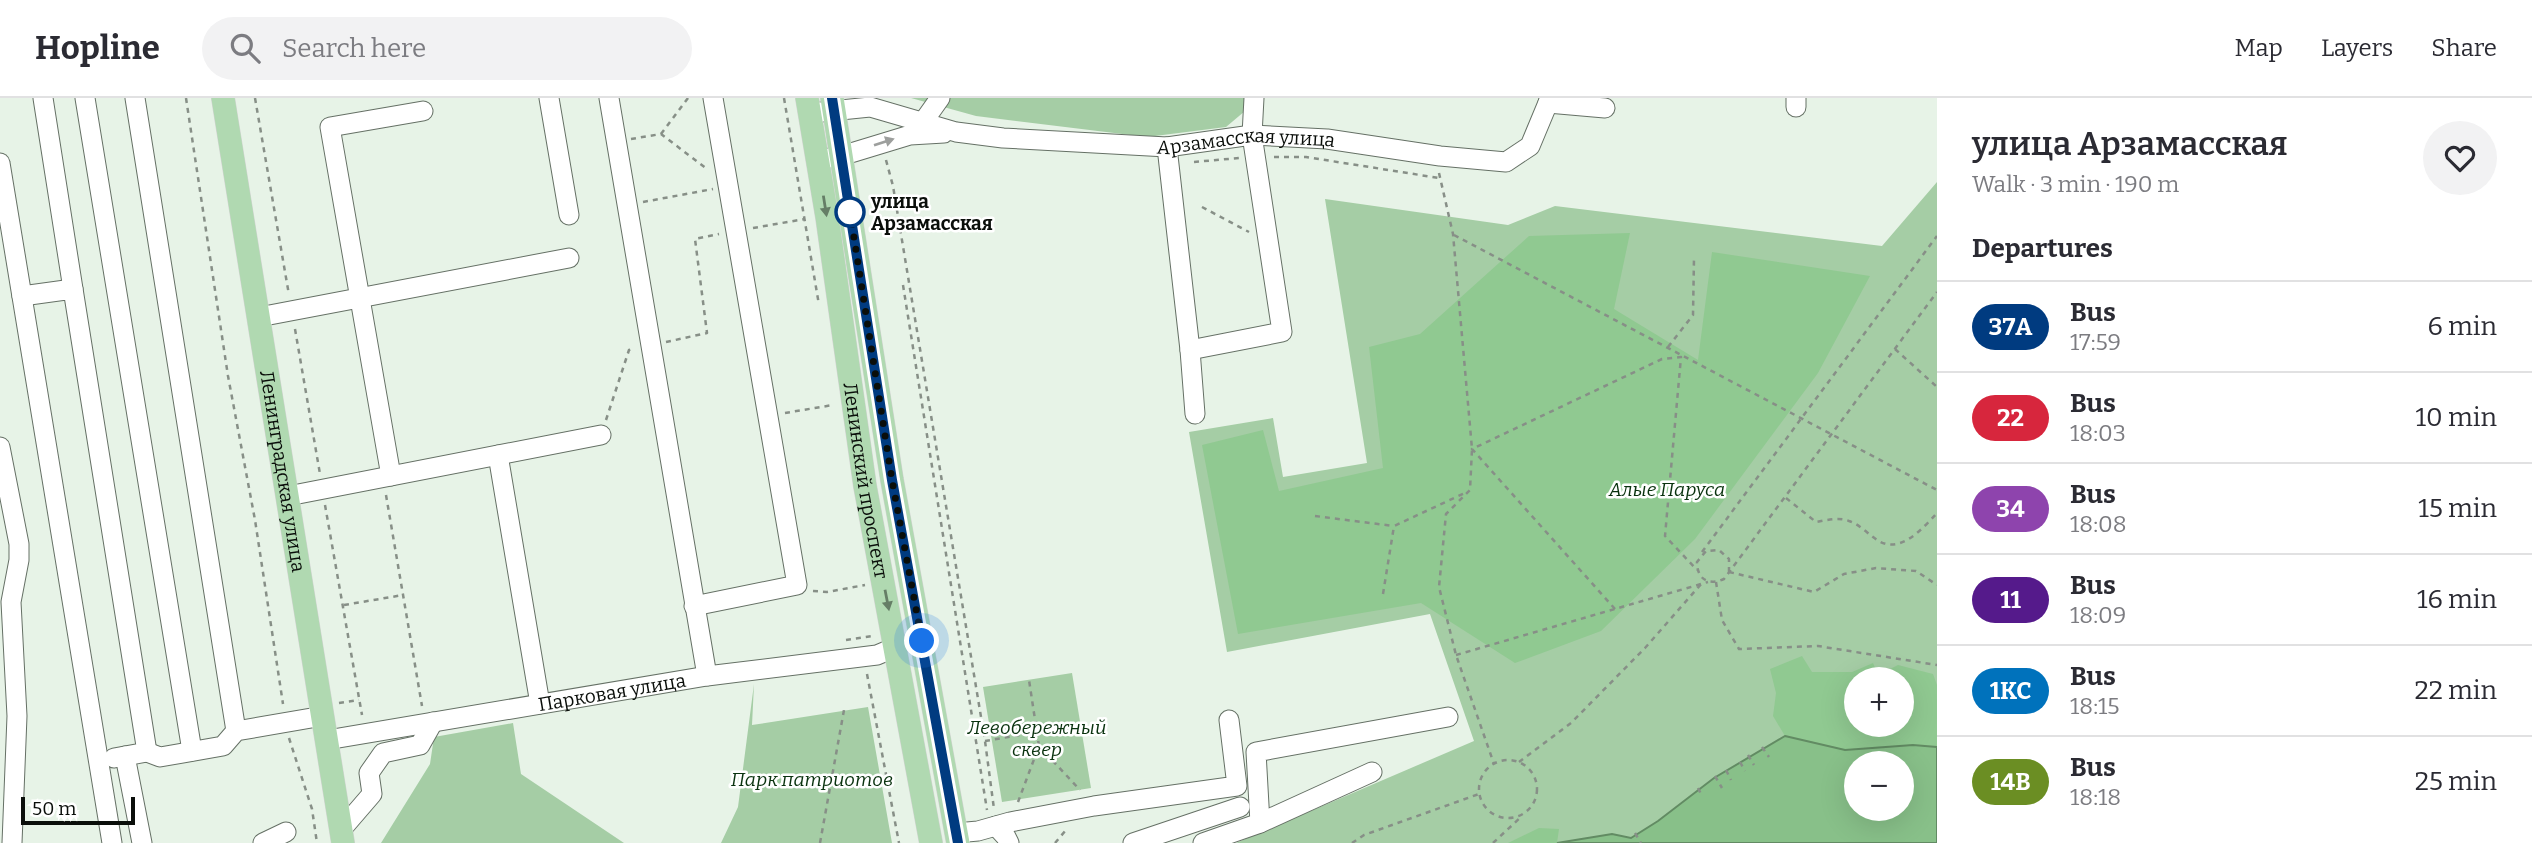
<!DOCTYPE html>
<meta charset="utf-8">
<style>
body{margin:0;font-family:Bitter,serif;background:#f2f2f3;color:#2b2b33;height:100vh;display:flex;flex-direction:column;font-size:26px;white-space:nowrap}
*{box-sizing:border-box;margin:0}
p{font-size:23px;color:#7c7c81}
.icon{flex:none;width:38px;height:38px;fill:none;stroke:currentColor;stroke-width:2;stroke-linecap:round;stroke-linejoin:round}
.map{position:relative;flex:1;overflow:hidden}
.details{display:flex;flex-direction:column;background:#fff;width:595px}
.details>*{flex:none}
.badge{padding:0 14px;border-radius:23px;font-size:24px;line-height:46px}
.fabs{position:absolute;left:1844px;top:569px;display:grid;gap:14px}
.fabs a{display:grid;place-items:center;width:70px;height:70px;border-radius:50%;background:#fff;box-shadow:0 7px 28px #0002;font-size:35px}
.scale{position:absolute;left:21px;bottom:18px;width:114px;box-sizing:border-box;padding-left:7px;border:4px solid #0a0e0a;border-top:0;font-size:19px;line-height:24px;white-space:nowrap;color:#0a0e0a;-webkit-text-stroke:5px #fff;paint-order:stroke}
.you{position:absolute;width:35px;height:35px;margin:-18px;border:5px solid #fff;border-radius:50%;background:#1a73e8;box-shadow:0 0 0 10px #1a73e833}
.map>.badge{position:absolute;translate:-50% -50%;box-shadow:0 0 0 4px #fff}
h2{padding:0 35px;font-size:26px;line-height:63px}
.round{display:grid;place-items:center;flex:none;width:74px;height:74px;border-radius:37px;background:#f2f2f3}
.headline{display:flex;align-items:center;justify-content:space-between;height:119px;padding:0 35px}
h1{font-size:33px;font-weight:600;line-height:52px}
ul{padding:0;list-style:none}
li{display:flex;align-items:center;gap:21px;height:91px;padding:0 35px;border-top:2px solid #e1e1e2}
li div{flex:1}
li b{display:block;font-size:26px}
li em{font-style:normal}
li .badge{min-width:77px;font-weight:700;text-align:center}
header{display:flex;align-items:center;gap:42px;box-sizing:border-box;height:98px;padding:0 35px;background:#fff;border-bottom:2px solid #e1e1e2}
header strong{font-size:33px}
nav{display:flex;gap:38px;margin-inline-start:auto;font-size:24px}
.search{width:490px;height:63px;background:#f2f2f3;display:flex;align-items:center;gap:18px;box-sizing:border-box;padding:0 24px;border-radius:38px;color:#7c7c81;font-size:26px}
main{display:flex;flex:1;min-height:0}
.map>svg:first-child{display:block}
</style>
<header>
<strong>Hopline</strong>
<div class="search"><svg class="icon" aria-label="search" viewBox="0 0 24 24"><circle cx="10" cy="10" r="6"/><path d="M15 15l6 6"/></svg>Search here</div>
<nav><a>Map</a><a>Layers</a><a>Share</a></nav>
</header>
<main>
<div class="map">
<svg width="1937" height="745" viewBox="0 0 1937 745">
<rect width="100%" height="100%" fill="#e7f3e7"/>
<g fill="#a5cda5" fill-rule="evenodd">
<polygon points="911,0 1244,0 1245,13 1226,29 1147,39 976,18"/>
<path d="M1937 84V649L1913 647 1845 652 1785 638 1714 680 1658 723 1631 740 1612 736 1557 745H1236L1474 643 1430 516 1227 554 1189 334 1273 320 1283 379 1367 365 1325 101 1508 127 1555 108 1882 148ZM1857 581H1902V626H1857Z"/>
<polygon points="1072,575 1091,690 1002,704 983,589"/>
<polygon points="754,586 752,627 868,609 892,745 721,745 738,709"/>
<polygon points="513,625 521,676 624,745 381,745 430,666 434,639"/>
</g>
<g fill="#90c991" fill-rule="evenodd">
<polygon points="1630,135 1614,211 1698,262 1712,154 1870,178 1818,275 1695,441 1601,533 1515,565 1421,505 1238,536 1202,347 1263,332 1279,393 1383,370 1369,249 1420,236 1529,138"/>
<path d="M1802 558 1812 574H1852L1873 565 1878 577 1898 567 1933 576 1937 587V649L1913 647 1845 652 1785 638 1773 618 1776 595 1770 571ZM1857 581H1902V626H1857Z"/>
<polygon points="1539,730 1559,731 1557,745 1508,745"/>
</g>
<path fill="#88c089" stroke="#628b63" stroke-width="2" fill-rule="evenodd" d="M1785 638 1845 652 1913 647 1937 649V745H1557L1612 736 1631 740 1658 723 1714 680ZM1857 665H1902V710H1857Z"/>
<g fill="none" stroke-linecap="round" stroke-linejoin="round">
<g stroke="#657065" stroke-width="21">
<g id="minor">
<polyline points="43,0 73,191"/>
<polyline points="85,0 192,653"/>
<polyline points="135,0 236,633"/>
<polyline points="549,0 569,117"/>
<polyline points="609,0 707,578"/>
<polyline points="1548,5 1605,10"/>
<polyline points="1796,9 1796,0"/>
<path id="s1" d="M821 14 870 9 956 34 1003 40 1167 49 1252 37 1327 41 1440 58 1506 64 1530 48 1550 0"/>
<polyline points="923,24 940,0"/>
<polyline points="1167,49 1190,252 1195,316"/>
<polyline points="818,62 841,58 910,37 944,35"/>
<polyline points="0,65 112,745"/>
<polyline points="22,198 73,191 147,654 125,658"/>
<polyline points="259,219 569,160"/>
<polyline points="1190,252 1282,234 1252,37 1254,0"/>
<polyline points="0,349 19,446 19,462 11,504 17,618 12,745"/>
<polyline points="498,357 540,606"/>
<polyline points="391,378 330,29 423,13"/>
<polyline points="288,398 601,337"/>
<polyline points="694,508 797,487 713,0"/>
<path id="s2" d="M327 642 707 578 877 557 896 549"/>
<polyline points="147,654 160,659 223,648 236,633 323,618"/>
<polyline points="114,660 125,658 142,745"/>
<polyline points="1260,725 1256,654 1448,619"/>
<polyline points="996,728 1006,739 1009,745"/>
<polyline points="341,732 372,696 369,675 383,655 420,647 433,624"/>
<polyline points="956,735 978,733 1010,724 1094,708 1237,688 1229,622"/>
<polyline points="263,745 286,734"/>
<polyline points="1133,745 1240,709"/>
<polyline points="1203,745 1260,725 1372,674"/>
</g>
</g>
<g stroke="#d3d4d3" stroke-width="24">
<g id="major">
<path id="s3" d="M223 0 343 745"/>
<path id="s4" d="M807 0 827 119 865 388 931 745"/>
<polyline points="832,0 892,382 958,745"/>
</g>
</g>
<g stroke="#878f87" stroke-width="2.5" stroke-dasharray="5 5" stroke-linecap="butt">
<polyline points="186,0 228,278 255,422 283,606"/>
<polyline points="255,0 289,197"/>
<polyline points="784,0 819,207"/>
<polyline points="661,36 688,0"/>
<polyline points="631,41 661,36 707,71"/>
<polyline points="1274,59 1306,59 1439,80"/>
<polyline points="886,62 893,88 985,643 994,711"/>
<polyline points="1194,64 1239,60"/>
<polyline points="1439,75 1453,136 1472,351 1470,392 1446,416 1439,489 1456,557 1494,666"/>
<polyline points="643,104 713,91"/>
<polyline points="1202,109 1249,134"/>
<polyline points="753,130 805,121"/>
<polyline points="1454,137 1937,392"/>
<polyline points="903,187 987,712"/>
<polyline points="295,231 320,376"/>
<polyline points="666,244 707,235 695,141 719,136"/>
<polyline points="1668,249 1693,217 1694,160"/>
<polyline points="1895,251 1937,289"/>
<polyline points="785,315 833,307"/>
<polyline points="606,322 629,252 635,250"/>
<polyline points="386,397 422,608"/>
<path d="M1786 400 1816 424C1827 422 1839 419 1849 423 1859 426 1868 436 1877 442 1900 457 1922 431 1937 415"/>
<polyline points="325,407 362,617"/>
<polyline points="1315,418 1394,428"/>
<polyline points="1702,454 1937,138"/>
<path d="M1729 474V461L1719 452 1706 453 1697 464C1697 481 1708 488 1724 481L1937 194"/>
<polyline points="1729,474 1814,494 1844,476 1876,470 1916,473 1937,487"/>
<polyline points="1716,484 1722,522 1739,551 1818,548 1937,567"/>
<polyline points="813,493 827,494 865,487"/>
<polyline points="1383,496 1394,428 1467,394"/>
<polyline points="344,507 403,497"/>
<polyline points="1615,511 1472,351 1662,261 1681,259 1665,438 1697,472"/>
<polyline points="846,542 873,538"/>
<polyline points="1456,557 1708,484"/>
<polyline points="867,576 899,745"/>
<polyline points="339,605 359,602"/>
<polyline points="289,640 312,711 317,745"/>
<polyline points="985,643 1037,634"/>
<polyline points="1039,648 1080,692"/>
<polyline points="1762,649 1769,659"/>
<polyline points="1748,657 1754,667"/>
<circle cx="1508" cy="691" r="29"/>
<polyline points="1519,664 1571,625 1645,550 1702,485"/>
<polyline points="1740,664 1745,673"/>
<polyline points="1726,672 1731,682"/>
<polyline points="1715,678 1722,690"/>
<polyline points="1698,690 1702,698"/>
<polyline points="1018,704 1039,648 1029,582"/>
<polyline points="1635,735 1641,745"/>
<polyline points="820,745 844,612"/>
<polyline points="1055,745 1066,732"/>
<polyline points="1352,745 1364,737 1479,696"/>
<polyline points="1493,745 1522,718"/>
</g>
<use href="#minor" stroke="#fff" stroke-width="19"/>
<use href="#major" stroke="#b0d9b1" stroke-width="23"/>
</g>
<defs><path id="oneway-solid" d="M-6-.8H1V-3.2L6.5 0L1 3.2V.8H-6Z" transform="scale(1.75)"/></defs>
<use fill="#9d9f9d" href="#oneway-solid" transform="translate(884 44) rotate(-18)"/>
<g fill="#657e66">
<use href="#oneway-solid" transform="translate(825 108) rotate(81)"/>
<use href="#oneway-solid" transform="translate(887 502) rotate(79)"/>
</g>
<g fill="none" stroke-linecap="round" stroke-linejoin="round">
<g stroke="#fff" stroke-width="16">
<polyline id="line" points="832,0 892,382 958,745"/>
</g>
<use href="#line" stroke="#003b80" stroke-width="10"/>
<polyline stroke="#0a0e0a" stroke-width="7" stroke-dasharray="0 12.6" points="850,114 892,382 922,543"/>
</g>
<circle fill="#fff" stroke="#003b80" stroke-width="3.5" cx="850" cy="114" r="14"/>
<g text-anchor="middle" stroke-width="5" stroke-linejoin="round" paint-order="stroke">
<g font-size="19" fill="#0a0e0a" stroke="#fff">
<text dy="7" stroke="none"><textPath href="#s1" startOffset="430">Арзамасская улица</textPath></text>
<text dy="7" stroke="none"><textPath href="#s3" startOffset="378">Ленинградская улица</textPath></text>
<text dy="7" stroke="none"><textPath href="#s4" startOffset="387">Ленинский проспект</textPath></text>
<text dy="7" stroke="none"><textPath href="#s2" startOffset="289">Парковая улица</textPath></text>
</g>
<g font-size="19" font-weight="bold" fill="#0a0e0a" stroke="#fff" text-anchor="start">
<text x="871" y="110">улица<tspan x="871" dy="22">Арзамасская</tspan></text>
</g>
<g font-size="19" font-style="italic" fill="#09320e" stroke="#fff">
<text x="1667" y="398">Алые Паруса</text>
<text x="1037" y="636">Левобережный<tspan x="1037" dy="22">сквер</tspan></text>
<text x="812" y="688">Парк патриотов</text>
</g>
</g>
</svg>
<div class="fabs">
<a>+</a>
<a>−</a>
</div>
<div class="scale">50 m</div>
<div class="you" style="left:922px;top:543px"></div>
</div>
<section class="details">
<div class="headline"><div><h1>улица Арзамасская</h1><p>Walk · 3 min · 190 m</p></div><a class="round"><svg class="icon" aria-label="heart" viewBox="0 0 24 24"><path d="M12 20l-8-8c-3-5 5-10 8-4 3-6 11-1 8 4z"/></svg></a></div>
<h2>Departures</h2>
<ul>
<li><span class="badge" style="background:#003b80;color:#fff">37А</span><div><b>Bus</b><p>17:59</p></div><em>6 min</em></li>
<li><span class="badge" style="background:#d7263d;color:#fff">22</span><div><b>Bus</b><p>18:03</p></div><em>10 min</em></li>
<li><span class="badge" style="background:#8e44ad;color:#fff">34</span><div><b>Bus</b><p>18:08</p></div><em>15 min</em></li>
<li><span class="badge" style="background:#551a8b;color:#fff">11</span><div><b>Bus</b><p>18:09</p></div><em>16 min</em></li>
<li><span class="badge" style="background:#0072bc;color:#fff">1КС</span><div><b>Bus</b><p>18:15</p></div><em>22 min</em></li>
<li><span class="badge" style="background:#6b8e23;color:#fff">14В</span><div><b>Bus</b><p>18:18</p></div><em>25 min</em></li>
</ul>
</section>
</main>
